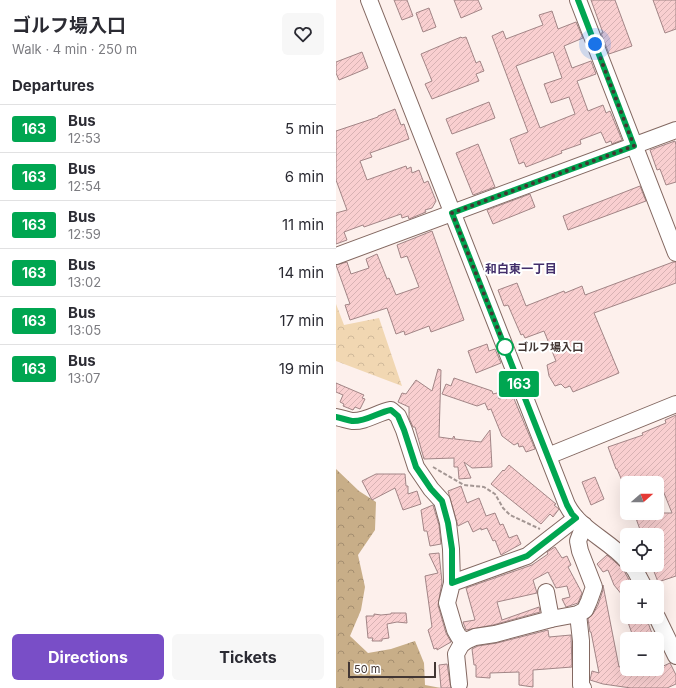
<!DOCTYPE html>
<meta charset="utf-8">
<style>
body{margin:0;font-family:Inter,"Noto Sans JP",sans-serif;background:#f7f7f7;color:#2b2b33;height:100vh;display:flex;flex-direction:column;font-size:15px;white-space:nowrap}
*{box-sizing:border-box;margin:0}
p{font-size:13px;color:#7c7c81}
.icon{flex:none;width:22px;height:22px;fill:none;stroke:currentColor;stroke-width:2;stroke-linecap:round;stroke-linejoin:round}
.map{position:relative;flex:1;overflow:hidden}
.sheet{display:flex;flex-direction:column;background:#fff;width:336px}
.sheet>*{flex:none}
.badge{padding:0 8px;border-radius:3px;font-size:14px;line-height:26px}
.needle{width:26px;rotate:70deg}
.fabs{position:absolute;left:284px;top:476px;display:grid;gap:8px}
.fabs a{display:grid;place-items:center;width:44px;height:44px;border-radius:6px;background:#fff;box-shadow:0 4px 16px #0002;font-size:20px}
.scale{position:absolute;left:12px;bottom:10px;width:88px;box-sizing:border-box;padding-left:4px;border:2px solid #423633;border-top:0;font-size:11px;line-height:14px;white-space:nowrap;color:#423633;-webkit-text-stroke:3px #fff;paint-order:stroke}
.you{position:absolute;width:20px;height:20px;margin:-10px;border:3px solid #fff;border-radius:50%;background:#1a73e8;box-shadow:0 0 0 6px #1a73e833}
.map>.badge{position:absolute;translate:-50% -50%;box-shadow:0 0 0 2px #fff}
h2{padding:0 12px;font-size:15px;line-height:36px}
.round{display:grid;place-items:center;flex:none;width:42px;height:42px;border-radius:6px;background:#f7f7f7}
.head{display:flex;align-items:center;justify-content:space-between;height:68px;padding:0 12px}
h1{font-size:19px;font-weight:700;line-height:30px}
.cta{display:flex;gap:8px;margin-top:auto;padding:8px 12px}
.cta a{flex:1;height:46px;border-radius:6px;background:#794ec7;color:#fff;font-size:16px;font-weight:700;line-height:46px;text-align:center}
.cta a+a{background:#f7f7f7;color:#2b2b33}
ul{padding:0;list-style:none}
li{display:flex;align-items:center;gap:12px;height:48px;padding:0 12px;border-top:1px solid #e1e1e2}
li div{flex:1}
li b{display:block;font-size:15px}
li em{font-style:normal}
li .badge{min-width:44px;font-weight:700;text-align:center}
main{display:flex;flex:1;min-height:0}
.map>svg:first-child{display:block}
</style>
<main>
<section class="sheet">
<div class="head"><div><h1>ゴルフ場入口</h1><p>Walk · 4 min · 250 m</p></div><a class="round"><svg class="icon" aria-label="heart" viewBox="0 0 24 24"><path d="M12 20l-8-8c-3-5 5-10 8-4 3-6 11-1 8 4z"/></svg></a></div>
<h2>Departures</h2>
<ul>
<li><span class="badge" style="background:#00a651;color:#fff">163</span><div><b>Bus</b><p>12:53</p></div><em>5 min</em></li>
<li><span class="badge" style="background:#00a651;color:#fff">163</span><div><b>Bus</b><p>12:54</p></div><em>6 min</em></li>
<li><span class="badge" style="background:#00a651;color:#fff">163</span><div><b>Bus</b><p>12:59</p></div><em>11 min</em></li>
<li><span class="badge" style="background:#00a651;color:#fff">163</span><div><b>Bus</b><p>13:02</p></div><em>14 min</em></li>
<li><span class="badge" style="background:#00a651;color:#fff">163</span><div><b>Bus</b><p>13:05</p></div><em>17 min</em></li>
<li><span class="badge" style="background:#00a651;color:#fff">163</span><div><b>Bus</b><p>13:07</p></div><em>19 min</em></li>
</ul>
<div class="cta"><a>Directions</a><a>Tickets</a></div>
</section>
<div class="map">
<svg width="340" height="688" viewBox="0 0 340 688">
<defs>
<pattern id="forest-crowns" width="20" height="18" patternUnits="userSpaceOnUse"><rect width="20" height="18" fill="#c8ae88"/><path d="M2 6a3 3 0 1 1 6 0M12 15a3 3 0 1 1 6 0" fill="none" stroke="#a48e70"/></pattern>
<pattern id="park-crowns" width="20" height="18" patternUnits="userSpaceOnUse"><rect width="20" height="18" fill="#f1d7b2"/><path d="M2 6a3 3 0 1 1 6 0M12 15a3 3 0 1 1 6 0" fill="none" stroke="#d0b99a"/></pattern>
<pattern id="building-hatch" width="6" height="6" patternUnits="userSpaceOnUse"><rect width="6" height="6" fill="#f9cfd0"/><path d="M-1 1l2-2M0 6l6-6M5 7l2-2" fill="none" stroke="#d7b2b3"/></pattern>
</defs>
<rect width="100%" height="100%" fill="#fdf0ec"/>
<polygon fill="url(#forest-crowns)" points="0,469 23,491 40,502 39,530 22,555 29,587 25,610 14,636 32,653 55,649 79,641 88,663 89,685 105,688 0,688"/>
<polygon fill="url(#park-crowns)" points="0,304 8,325 43,318 66,386 0,361"/>
<g fill="url(#building-hatch)" stroke="#a28586" fill-rule="evenodd">
<polygon points="58,0 71,0 77,16 66,20"/>
<polygon points="118,0 142,0 146,9 125,18"/>
<polygon points="255,0 279,0 296,46 273,54 265,33 267,33"/>
<polygon points="317,0 340,0 340,29 329,33"/>
<polygon points="93,8 100,27 87,32 80,13"/>
<path d="M216 11 222 29 240 22 247 38 228 46 236 68 255 61 260 74 241 81 252 111 267 105 270 113 274 111 286 140 276 144 275 141 270 143 265 132 244 140 245 144 225 151 226 153 190 167 188 162 183 164 174 139 192 132 156 36 167 31 170 39 207 25 203 15ZM217 52 226 78 208 84 215 103 233 97 239 114 204 128 180 66Z"/>
<polygon points="125,37 126,38 130,37 140,63 144,61 148,71 140,74 143,81 96,99 89,84 96,81 85,54"/>
<polygon points="26,52 32,68 3,80 0,73 0,62"/>
<polygon points="153,102 159,118 116,134 110,119"/>
<polygon points="59,109 65,125 68,124 73,139 34,153 36,157 24,161 31,180 70,166 71,169 75,167 76,173 83,170 88,183 92,181 100,201 96,208 89,210 90,212 73,219 72,216 66,218 65,214 28,227 27,225 8,232 11,240 0,244 0,213 11,210 0,180 0,131 42,117 42,116"/>
<polygon points="339,141 340,145 340,182 330,185 324,169 321,170 314,150"/>
<polygon points="142,144 159,187 137,195 120,153"/>
<polygon points="304,186 310,201 232,230 227,216"/>
<polygon points="194,194 199,207 157,224 151,210"/>
<polygon points="96,231 128,320 95,332 93,326 69,335 68,331 60,334 51,308 14,320 9,305 14,304 0,265 11,262 15,274 33,268 30,259 41,254 51,279 53,278 60,295 83,287 71,256 65,258 61,245"/>
<polygon points="337,262 340,262 340,283 258,313 283,373 237,392 234,386 229,388 225,384 219,386 213,376 211,365 220,361 208,331 189,338 187,334 185,335 172,305 168,306 162,290 181,283 190,306 228,291 229,293 246,286 249,295"/>
<polygon points="151,344 153,351 159,349 165,363 140,373 132,351"/>
<polygon points="102,369 105,370 103,437 117,439 117,437 118,436 119,439 145,442 154,430 156,467 136,468 128,462 135,478 123,479 122,467 118,467 118,458 88,459 79,427 77,427 73,418 73,407 62,402 66,393 70,394 80,380 96,391"/>
<polygon points="118,378 156,391 157,394 161,393 163,399 176,394 199,449 190,452 187,446 183,447 182,443 178,445 166,436 155,409 152,410 149,403 141,406 106,394 110,384 115,386"/>
<polygon points="0,383 28,395 26,398 29,399 24,409 19,407 17,410 7,406 8,404 4,402 7,395 0,392"/>
<polygon points="340,415 340,576 322,582 317,569 321,567 321,535 306,535 298,513 336,513 324,483 287,483 281,469 280,469 272,447 307,435 306,433 330,423 329,420"/>
<polygon points="173,465 220,504 218,505 223,509 217,517 214,514 205,524 155,484 167,470 168,471"/>
<polygon points="40,474 69,474 70,486 72,486 72,494 81,491 85,504 67,510 59,488 36,500 26,481"/>
<polygon points="259,477 268,499 255,505 246,482"/>
<polygon points="125,486 131,503 143,498 150,516 159,513 164,525 167,524 173,538 181,535 185,544 165,555 159,540 157,541 151,528 145,530 145,528 137,532 132,521 122,526 112,491"/>
<polygon points="97,505 103,525 105,544 94,546 91,531 88,531 85,510"/>
<polygon points="219,547 226,558 231,556 235,565 232,567 246,593 242,603 230,607 226,599 234,597 231,586 220,588 212,572 197,580 201,593 161,602 166,620 203,607 204,612 157,625 130,630 127,622 139,620 130,588 196,565 212,554 211,552"/>
<polygon points="103,553 106,582 102,605 110,633 115,642 101,650 101,648 98,649 92,630 96,627 89,576 102,573 93,554"/>
<polygon points="271,555 287,569 297,587 291,587 291,601 278,585 272,570 267,572 261,564"/>
<polygon points="267,585 283,667 291,665 291,669 311,669 312,673 334,663 340,675 340,684 331,688 295,688 267,684 254,680 256,671 263,673 255,632 254,632 252,619 257,614 262,605 267,590"/>
<polygon points="55,613 70,613 71,623 61,622 51,624 53,638 46,639 46,641 36,641 37,638 32,638 30,616 38,616 38,614 45,615 55,614"/>
<polygon points="290,617 310,617 318,639 298,639"/>
<polygon points="212,630 213,637 235,635 236,667 197,670 197,687 183,685 183,672 154,673 154,678 140,677 140,665 138,665 136,649 142,646 161,643"/>
<polygon points="111,664 115,688 105,688 103,665"/>
</g>
<g fill="none" stroke-linecap="round" stroke-linejoin="round">
<g stroke="#836861" stroke-width="18">
<g id="minor">
<path d="M33 0 231 505C244 530 273 540 291 561"/>
<polyline points="242,0 340,253"/>
<polyline points="0,256 340,130"/>
<path d="M0 417C5 418 11 420 16 421 30 422 42 412 55 410L62 416 68 430 80 467 95 489 106 501 112 523 115 549 116 583"/>
<polyline points="212,456 340,404"/>
<polyline points="295,565 299,570 308,587"/>
<polyline points="210,592 215,619 242,614 249,610 253,601 258,587 244,551 242,541 248,525"/>
<polyline points="242,614 245,641 245,685 247,688"/>
<polyline points="321,617 340,656"/>
<polyline points="130,641 123,637 119,630 111,603 116,583 191,556 240,518"/>
<polyline points="123,684 120,654 125,645 130,641 139,637 159,634 215,619"/>
</g>
</g>
<polyline stroke="#a39693" stroke-width="2" stroke-dasharray="4 2" stroke-linecap="butt" points="97,467 128,485 148,487 159,494 167,508 174,515 204,529"/>
<use href="#minor" stroke="#fff" stroke-width="16"/>
</g>
<g fill="none" stroke-linecap="round" stroke-linejoin="round">
<g stroke="#fff" stroke-width="9">
<path id="line" d="M0 417C5 418 11 420 16 421 30 422 42 412 55 410L62 416 68 430 80 467 95 489 106 501 112 523 116 549V583L191 556 240 518 236 514 231 505 116 213 298 146 242 0"/>
</g>
<use href="#line" stroke="#00a651" stroke-width="6"/>
<polyline stroke="#423633" stroke-width="4" stroke-dasharray="0 7.2" points="169,347 116,213 298,146 259,44"/>
</g>
<circle fill="#fff" stroke="#00a651" stroke-width="2" cx="169" cy="347" r="8"/>
<g text-anchor="middle" stroke-width="4" stroke-linejoin="round" paint-order="stroke">
<g font-size="11" font-weight="bold" fill="#423633" stroke="#fff" text-anchor="start">
<text x="181" y="351">ゴルフ場入口</text>
</g>
<g font-size="12" font-weight="bold" fill="#432f6b" stroke="#fff">
<text x="185" y="273">和白東一丁目</text>
</g>
</g>
</svg>
<div class="fabs">
<a><svg class="needle" viewBox="-14 -14 28 28"><path d="M0-13l5 13h-10z" fill="#e53935"/><path d="M0 13l5-13h-10z" fill="#7c7c81"/></svg></a>
<a><svg class="icon" aria-label="locate" viewBox="0 0 24 24"><circle cx="12" cy="12" r="6"/><path d="M12 2v4M12 18v4M2 12h4M18 12h4"/></svg></a>
<a>+</a>
<a>−</a>
</div>
<div class="scale">50 m</div>
<div class="you" style="left:259px;top:44px"></div>
<b class="badge" style="left:183px;top:384px;background:#00a651;color:#fff">163</b>
</div>
</main>
